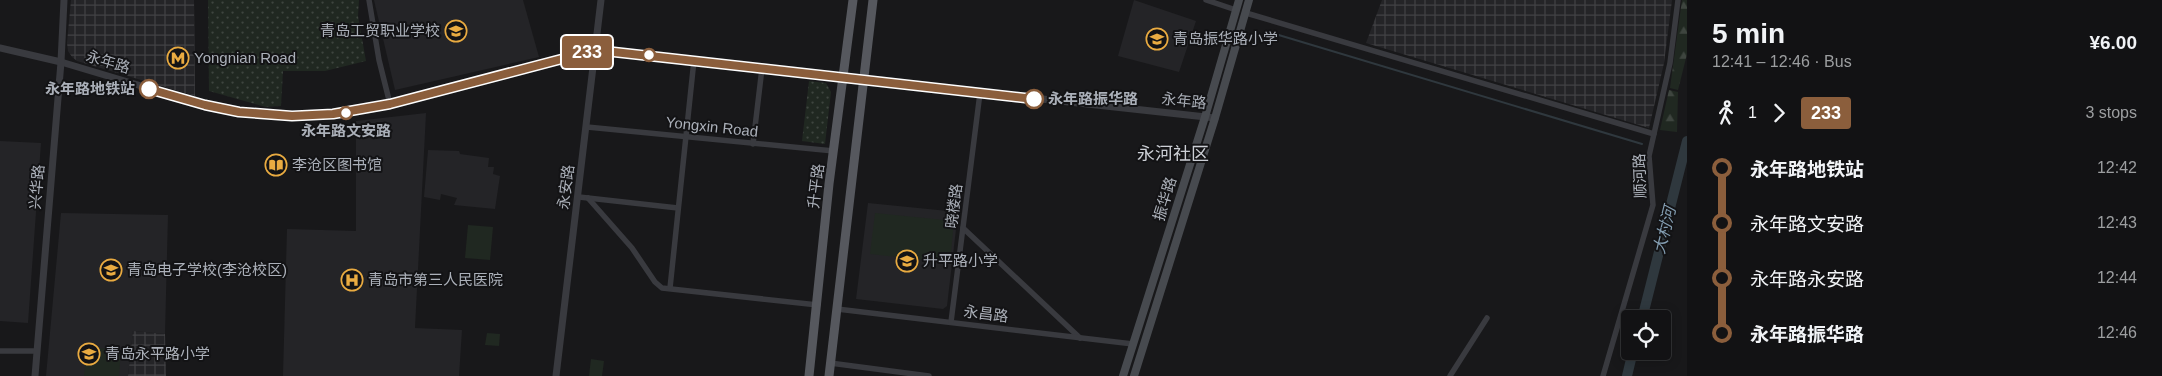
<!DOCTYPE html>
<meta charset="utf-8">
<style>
body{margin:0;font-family:Arial,"Noto Sans SC",sans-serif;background:#1f2022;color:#f1f3f6;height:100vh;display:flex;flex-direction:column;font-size:19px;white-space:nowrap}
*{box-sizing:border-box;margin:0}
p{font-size:16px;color:#9c9ea0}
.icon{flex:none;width:28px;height:28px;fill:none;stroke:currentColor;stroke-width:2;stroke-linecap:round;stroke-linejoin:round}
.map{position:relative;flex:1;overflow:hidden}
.details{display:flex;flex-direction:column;background:#121214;width:475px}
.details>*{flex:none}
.badge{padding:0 10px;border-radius:4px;font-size:18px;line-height:32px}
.controls{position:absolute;left:1621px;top:310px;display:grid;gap:10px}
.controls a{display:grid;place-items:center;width:50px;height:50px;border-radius:5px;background:#121214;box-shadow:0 2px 12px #0003,0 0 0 1px #313234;font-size:25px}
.map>.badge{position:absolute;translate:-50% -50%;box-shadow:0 0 0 2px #fff}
.legs{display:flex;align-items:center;gap:8px;height:55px;padding:0 25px;font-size:16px}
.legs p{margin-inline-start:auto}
.headline{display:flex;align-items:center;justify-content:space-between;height:85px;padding:0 25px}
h1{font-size:28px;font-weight:600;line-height:38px}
ul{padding:0 25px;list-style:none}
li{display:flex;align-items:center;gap:18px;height:55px;font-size:19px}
li i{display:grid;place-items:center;width:8px;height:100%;margin:0 6px;background:currentColor}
li i::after{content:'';width:12px;height:12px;margin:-6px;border:4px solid;border-radius:50%;background:#121214}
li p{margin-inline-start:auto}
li:first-child i{background:linear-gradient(#0000 50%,currentColor 0)}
li:last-child i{background:linear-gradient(currentColor 50%,#0000 0)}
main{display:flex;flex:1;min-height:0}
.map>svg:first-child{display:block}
</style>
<main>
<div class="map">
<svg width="1687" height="376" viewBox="0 0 1687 376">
<defs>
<pattern id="industrial-grid" width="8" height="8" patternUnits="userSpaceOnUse" patternTransform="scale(1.25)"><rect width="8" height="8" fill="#242427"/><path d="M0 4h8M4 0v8" fill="none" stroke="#414144"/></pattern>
<pattern id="forest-firs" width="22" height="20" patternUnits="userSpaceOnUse" patternTransform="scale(1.25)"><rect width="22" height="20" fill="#202821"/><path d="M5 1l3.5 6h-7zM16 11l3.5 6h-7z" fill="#3e453f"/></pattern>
<pattern id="park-dots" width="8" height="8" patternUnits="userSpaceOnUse" patternTransform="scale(1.25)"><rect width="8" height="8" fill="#202821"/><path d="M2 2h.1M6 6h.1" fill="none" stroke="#3e453f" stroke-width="1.8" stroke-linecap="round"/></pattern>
</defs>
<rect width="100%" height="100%" fill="#18181a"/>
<g fill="#242427">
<polygon points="374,0 523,0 539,57 395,90"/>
<polygon points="1134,0 1196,21 1179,72 1118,56"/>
<polygon points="426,113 415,328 462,330 459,376 283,376 287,229 356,231 356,121"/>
<polygon points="0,141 41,143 28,323 0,321"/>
<polygon points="428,150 459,151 460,154 489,158 488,167 494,167 493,174 500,176 495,209 454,205 457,198 441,194 440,200 424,197"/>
<polygon points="868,203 958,212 947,306 943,309 856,299"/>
<polygon points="61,213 168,215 165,334 133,331 128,376 46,376"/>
</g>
<g fill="url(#industrial-grid)">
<polygon points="71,0 194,0 195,96 77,61 72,57 68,51 67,43"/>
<polygon points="1382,0 1672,0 1664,63 1649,128 1366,43"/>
<polygon points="133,331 165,334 166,376 128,376"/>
</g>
<g fill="#202821">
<polygon points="875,213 954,221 950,263 870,254"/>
<polygon points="468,225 493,227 490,260 465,258"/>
<polygon points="487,333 500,334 499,346 485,345"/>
<polygon points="87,347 121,350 119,376 84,376"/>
<polygon points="591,359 604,361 602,376 589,376"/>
</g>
<g fill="url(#forest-firs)">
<polygon points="1682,0 1687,0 1687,54 1678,90 1670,88"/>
<polygon points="1669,90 1678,92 1677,132 1660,130"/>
</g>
<g fill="url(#park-dots)">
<polygon points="208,0 359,0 358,16 366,61 325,71 283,71 281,106 266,107 209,91"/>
<polygon points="809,81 826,83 831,92 825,144 802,141"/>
</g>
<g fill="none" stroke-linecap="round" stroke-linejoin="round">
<polyline stroke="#2f383e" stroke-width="2" points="1272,33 1642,144"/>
<g stroke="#2f383e" stroke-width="10">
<polyline points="1642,319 1687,141"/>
<polyline points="1627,376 1633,351"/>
</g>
<g stroke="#393a3f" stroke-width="5.5">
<polyline points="369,0 379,60 390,104"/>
<polyline points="1206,0 1236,10"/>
<polyline points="1246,13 1654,134"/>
<polyline points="587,127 834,151"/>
<polyline points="753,144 762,68"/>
<polyline points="579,197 678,208"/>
<polyline points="588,198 632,248 655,282 662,288 818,305"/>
<polyline points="963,228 1080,338"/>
<polyline points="670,288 694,60"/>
<polyline points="837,309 1133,344"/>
<polyline points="951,322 980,93"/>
<polyline points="0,351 37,351"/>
<polyline points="830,363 929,376"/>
<polyline points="1450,376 1487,318"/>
<polyline points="1603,376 1653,205 1649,156 1670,63 1678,0"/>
</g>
<g stroke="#393a3f" stroke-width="7">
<polyline points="0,48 61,62 205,105 265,115 292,116 344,113 390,104 596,50 1215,118"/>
<polyline points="35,376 61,62 64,0"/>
<polyline points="556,376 601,0"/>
</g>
<g stroke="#474a4f" stroke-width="8">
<polyline points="1123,376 1205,117 1239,0"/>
<polyline points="1134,376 1215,118 1249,0"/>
</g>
<g stroke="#56585e" stroke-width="9">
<polyline points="809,376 829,184 853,0"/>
<polyline points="829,376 873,0"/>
</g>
</g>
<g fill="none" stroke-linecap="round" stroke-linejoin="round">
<g stroke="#fff" stroke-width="11">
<polyline id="line-1" points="149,89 205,105 239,112 292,116 333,114 390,104 596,50 1034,99"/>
</g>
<use href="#line-1" stroke="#8b5e3c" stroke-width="8"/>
</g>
<defs>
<g id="school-ring" transform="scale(1.125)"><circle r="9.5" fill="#131315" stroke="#e9ab41" stroke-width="1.5"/><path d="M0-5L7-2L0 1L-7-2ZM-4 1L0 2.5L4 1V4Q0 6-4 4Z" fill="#e9ab41"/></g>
<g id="metro-ring" transform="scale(1.125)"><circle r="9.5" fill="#131315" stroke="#e9ab41" stroke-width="1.5"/><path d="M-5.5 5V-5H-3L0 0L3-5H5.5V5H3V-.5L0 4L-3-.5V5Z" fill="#e9ab41"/></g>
<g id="library-ring" transform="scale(1.125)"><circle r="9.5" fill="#131315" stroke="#e9ab41" stroke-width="1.5"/><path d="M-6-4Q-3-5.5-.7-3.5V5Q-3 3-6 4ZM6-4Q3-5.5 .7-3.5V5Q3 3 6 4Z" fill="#e9ab41"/></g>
<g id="hospital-ring" transform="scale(1.125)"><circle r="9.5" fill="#131315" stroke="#e9ab41" stroke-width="1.5"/><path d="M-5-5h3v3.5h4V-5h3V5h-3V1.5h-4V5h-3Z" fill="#e9ab41"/></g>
</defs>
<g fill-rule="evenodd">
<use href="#school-ring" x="456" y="31"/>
<use href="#school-ring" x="1157" y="39"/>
<use href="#metro-ring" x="178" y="58"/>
<use href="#library-ring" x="276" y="165"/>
<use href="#school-ring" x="907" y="261"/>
<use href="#school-ring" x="111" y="270"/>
<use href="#hospital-ring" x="352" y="280"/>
<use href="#school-ring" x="89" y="354"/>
</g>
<g fill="#fff" stroke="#8b5e3c" stroke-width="2.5">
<circle cx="649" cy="55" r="6"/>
<circle cx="149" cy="89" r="9"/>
<circle cx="1034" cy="99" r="9"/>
<circle cx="346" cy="113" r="6"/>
</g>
<g text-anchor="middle" stroke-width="4" stroke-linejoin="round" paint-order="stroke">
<g font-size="15" fill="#abb0b9" stroke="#131315" text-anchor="start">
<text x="440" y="36" text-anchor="end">青岛工贸职业学校</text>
<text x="1173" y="44">青岛振华路小学</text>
<text x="194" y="63">Yongnian Road</text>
<text x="292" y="170">李沧区图书馆</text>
<text x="923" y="266">升平路小学</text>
<text x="127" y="275">青岛电子学校(李沧校区)</text>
<text x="368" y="285">青岛市第三人民医院</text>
<text x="105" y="359">青岛永平路小学</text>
</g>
<g font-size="15" fill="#abb0b9" stroke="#131315">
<text transform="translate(108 62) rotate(17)" y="5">永年路</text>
<text transform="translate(1184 101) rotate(6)" y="5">永年路</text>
<text transform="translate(712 127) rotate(6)" y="5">Yongxin Road</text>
<text transform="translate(1640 176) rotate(-92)" y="5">顺河路</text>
<text transform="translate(816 186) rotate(-83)" y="5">升平路</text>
<text transform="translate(37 187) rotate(-85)" y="5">兴华路</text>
<text transform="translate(566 187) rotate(-83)" y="5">永安路</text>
<text transform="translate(1165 199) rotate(-73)" y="5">振华路</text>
<text transform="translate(954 206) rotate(-83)" y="5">晓楼路</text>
<text transform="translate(986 314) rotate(7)" y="5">永昌路</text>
</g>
<g font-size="15" font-weight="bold" fill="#abb0b9" stroke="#131315" text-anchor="end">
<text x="135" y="94">永年路地铁站</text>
<text x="1048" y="104" text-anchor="start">永年路振华路</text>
<text x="346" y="136" text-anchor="middle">永年路文安路</text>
</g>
<g font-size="16" font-style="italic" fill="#849eb2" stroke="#131315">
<text transform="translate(1664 230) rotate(-76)" y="6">大村河</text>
</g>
<g font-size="18" fill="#cccfd5" stroke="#131315">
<text x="1173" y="160">永河社区</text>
</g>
</g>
</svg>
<div class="controls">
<a><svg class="icon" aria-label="locate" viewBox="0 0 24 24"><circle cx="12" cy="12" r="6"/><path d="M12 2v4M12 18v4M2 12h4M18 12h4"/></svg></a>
</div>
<b class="badge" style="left:587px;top:52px;background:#8b5e3c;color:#fff">233</b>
</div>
<section class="details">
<div class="headline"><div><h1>5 min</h1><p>12:41 – 12:46 · Bus</p></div><b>¥6.00</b></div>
<div class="legs"><svg class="icon" aria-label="walk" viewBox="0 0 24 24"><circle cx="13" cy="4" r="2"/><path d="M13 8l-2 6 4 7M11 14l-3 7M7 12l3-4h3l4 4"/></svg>1<svg class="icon" aria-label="forward" viewBox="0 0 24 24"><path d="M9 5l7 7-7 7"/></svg><b class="badge" style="background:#8b5e3c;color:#fff">233</b><p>3 stops</p></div>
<ul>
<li><i style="color:#8b5e3c"></i><b>永年路地铁站</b><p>12:42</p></li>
<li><i style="color:#8b5e3c"></i><span>永年路文安路</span><p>12:43</p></li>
<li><i style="color:#8b5e3c"></i><span>永年路永安路</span><p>12:44</p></li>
<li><i style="color:#8b5e3c"></i><b>永年路振华路</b><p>12:46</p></li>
</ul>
</section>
</main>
